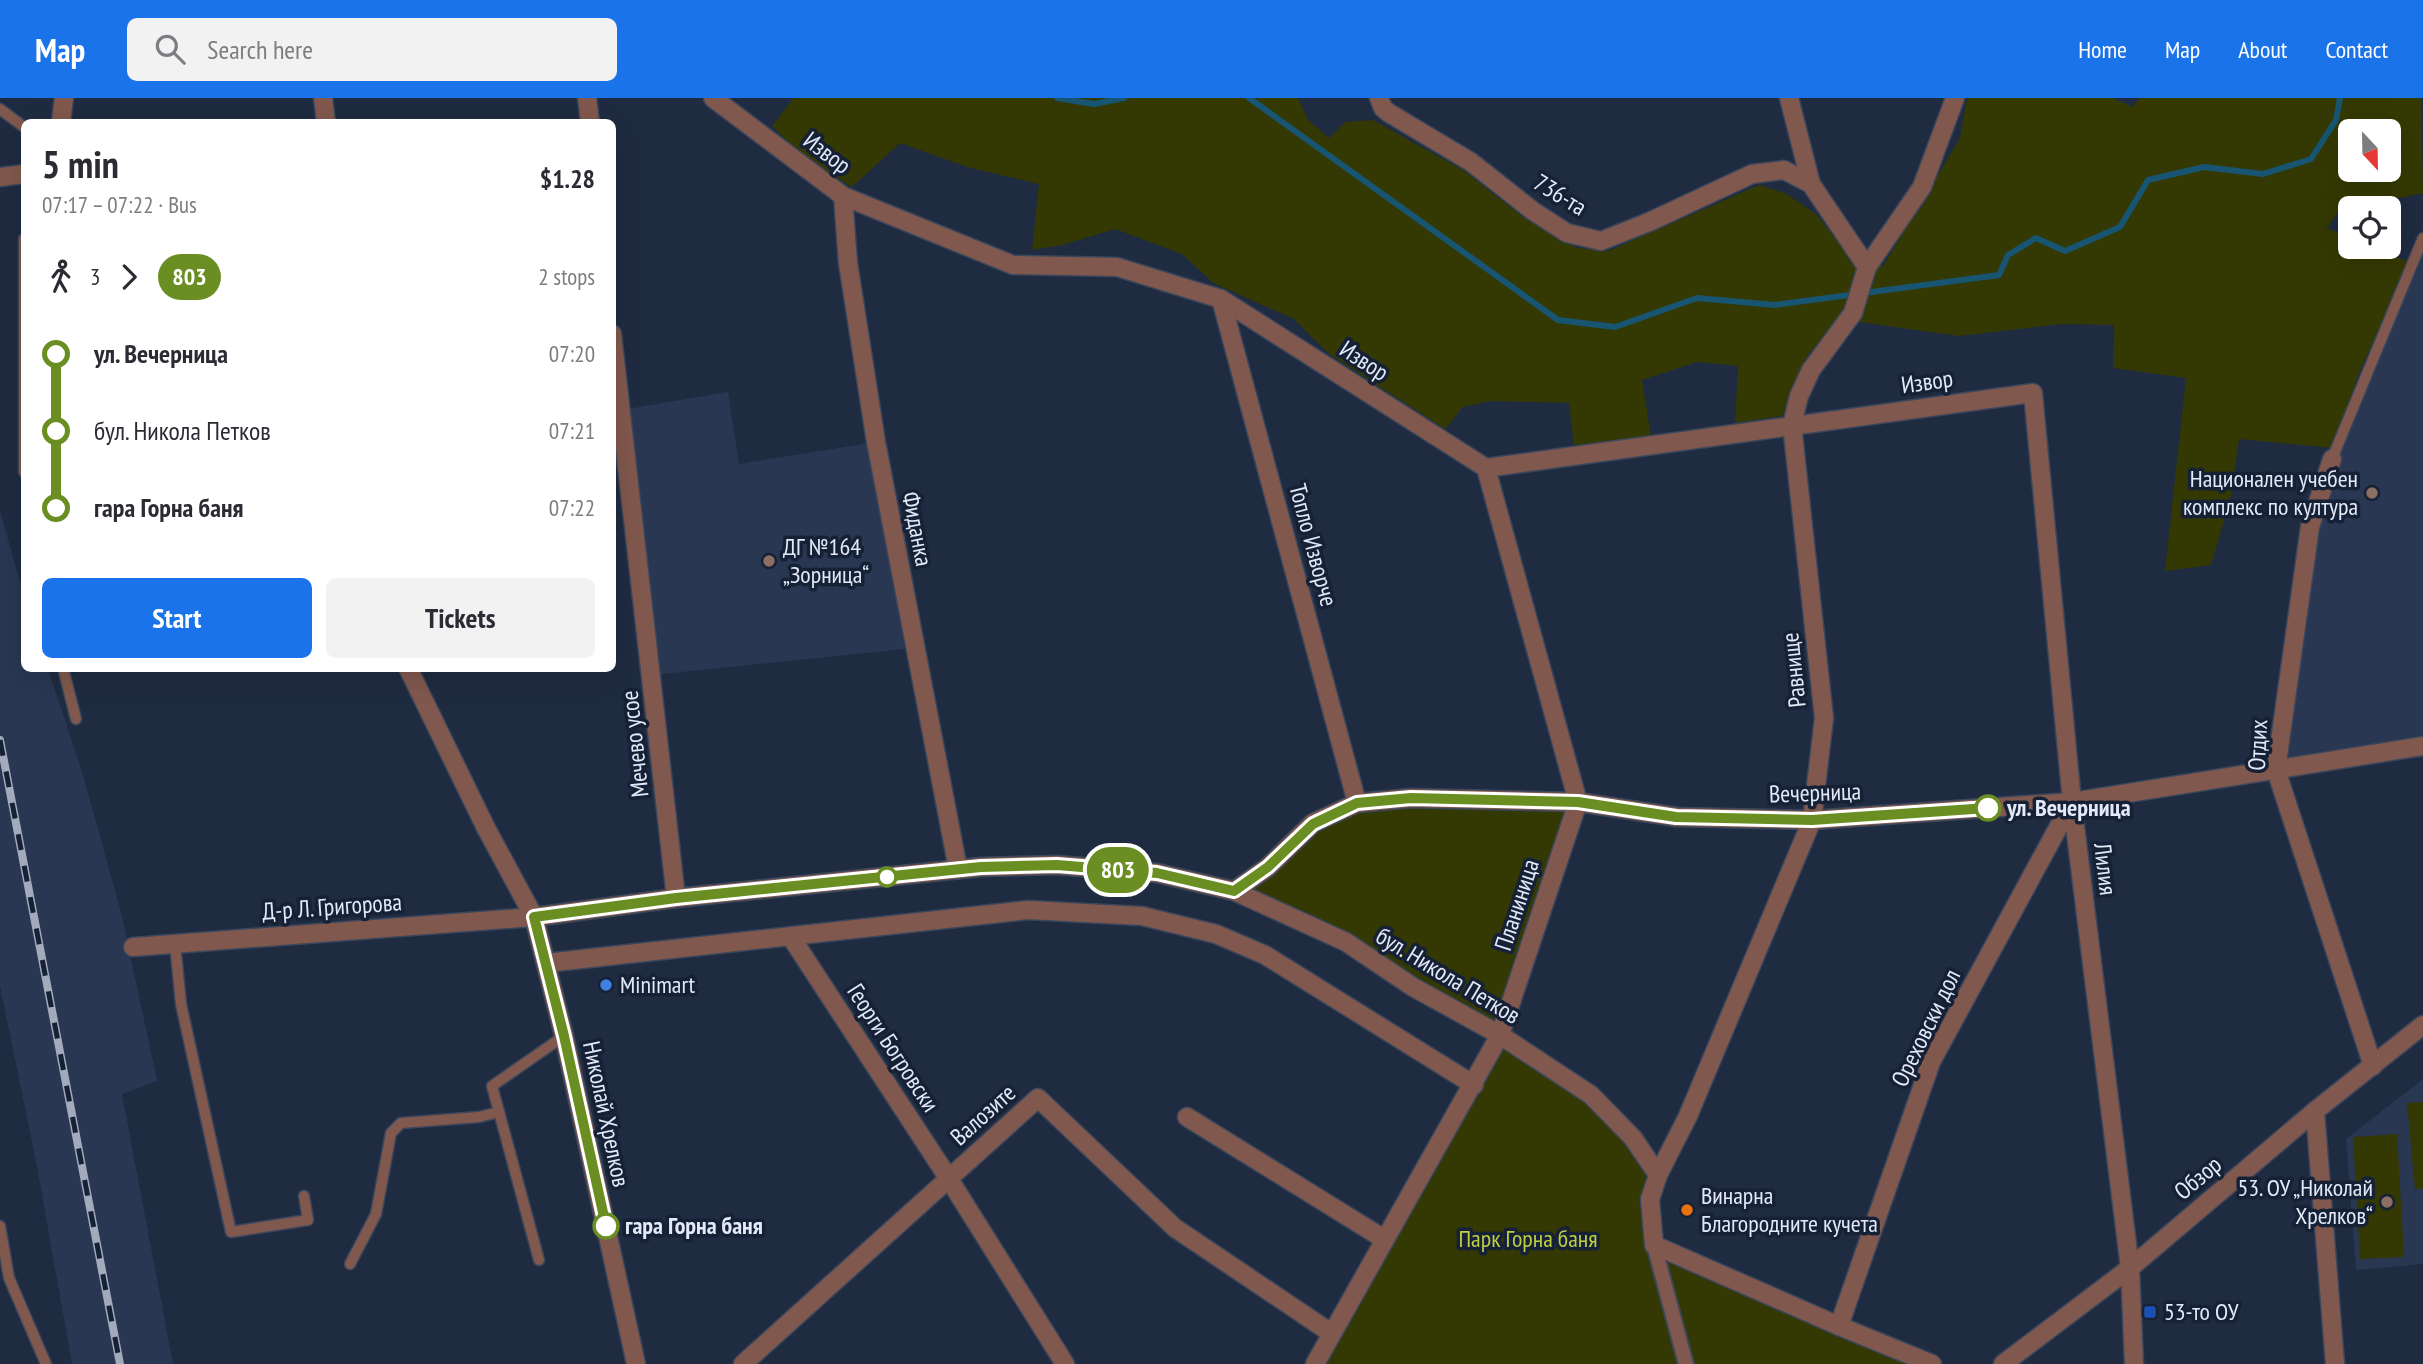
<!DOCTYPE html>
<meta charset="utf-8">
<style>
body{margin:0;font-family:"PT Sans Narrow",sans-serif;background:#f2f2f3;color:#2b2b33;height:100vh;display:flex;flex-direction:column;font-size:26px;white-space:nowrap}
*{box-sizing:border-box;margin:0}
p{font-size:23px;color:#7c7c81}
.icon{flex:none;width:38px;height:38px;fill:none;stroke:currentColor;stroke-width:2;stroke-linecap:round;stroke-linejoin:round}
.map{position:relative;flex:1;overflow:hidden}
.sheet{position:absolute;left:21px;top:21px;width:595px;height:553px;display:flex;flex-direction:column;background:#fff;border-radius:10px;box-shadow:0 7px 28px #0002}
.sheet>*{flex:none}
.badge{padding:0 14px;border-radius:23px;font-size:24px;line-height:46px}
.needle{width:46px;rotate:158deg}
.controls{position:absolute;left:2338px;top:21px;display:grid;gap:14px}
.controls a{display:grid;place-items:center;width:63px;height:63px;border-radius:10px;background:#fff;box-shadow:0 7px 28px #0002;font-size:35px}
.map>.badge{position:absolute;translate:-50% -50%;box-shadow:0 0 0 4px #fff}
.legs{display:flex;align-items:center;gap:10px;height:77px;padding:0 21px;font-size:23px}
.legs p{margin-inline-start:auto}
.head{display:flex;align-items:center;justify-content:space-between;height:119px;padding:0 21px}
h1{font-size:38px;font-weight:800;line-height:52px}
.primary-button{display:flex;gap:14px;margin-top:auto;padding:14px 21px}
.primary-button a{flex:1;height:80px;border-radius:10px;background:#1a73e8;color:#fff;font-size:28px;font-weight:800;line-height:80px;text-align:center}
.primary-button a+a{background:#f2f2f3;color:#2b2b33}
ul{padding:0 21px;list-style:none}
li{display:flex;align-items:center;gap:24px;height:77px;font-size:26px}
li i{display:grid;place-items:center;width:10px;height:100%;margin:0 9px;background:currentColor}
li i::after{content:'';width:18px;height:18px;margin:-9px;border:5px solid;border-radius:50%;background:#fff}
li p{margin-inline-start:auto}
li:first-child i{background:linear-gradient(#0000 50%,currentColor 0)}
li:last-child i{background:linear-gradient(currentColor 50%,#0000 0)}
header{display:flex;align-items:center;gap:42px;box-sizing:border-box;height:98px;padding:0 35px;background:#1a73e8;color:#fff}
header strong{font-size:33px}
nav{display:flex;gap:38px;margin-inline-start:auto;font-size:24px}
.search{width:490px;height:63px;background:#f2f2f3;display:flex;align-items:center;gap:18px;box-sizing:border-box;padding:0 24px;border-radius:10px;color:#7c7c81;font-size:26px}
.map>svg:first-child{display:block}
</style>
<header>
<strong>Map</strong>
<div class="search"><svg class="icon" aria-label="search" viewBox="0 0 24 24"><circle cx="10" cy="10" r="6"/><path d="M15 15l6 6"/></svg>Search here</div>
<nav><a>Home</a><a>Map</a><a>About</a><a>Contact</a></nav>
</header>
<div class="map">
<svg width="2423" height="1266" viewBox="0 0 2423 1266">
<rect width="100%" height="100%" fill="#1f2b41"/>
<g fill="#293752">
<polygon points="2423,140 2423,639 2281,662 2310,429"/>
<polygon points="728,294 739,366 876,344 914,550 652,577 622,312"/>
<polygon points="0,413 24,498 24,570 48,571 83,677 122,818 157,983 122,996 173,1266 72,1266 36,1063 0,888"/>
<polygon points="2423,981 2423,1166 2356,1172 2346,1041"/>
</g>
<g fill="#343903" fill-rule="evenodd">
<path d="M794 0H1298L1308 22 1329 40 1345 24 1373 22 1463 72 1523 119 1577 150 1608 153 1759 87 1785 95 1816 116 1852 161 1883 168 1960 40 1967 0H2113L2133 9 2139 0H2421L2423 95 2339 113 2327 130 2350 140V149H2372L2409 164 2359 275 2333 350 2239 341 2231 398 2211 467 2165 473 2186 280 2113 270 2114 227 2061 226 1959 238 1859 224 1809 255 1782 318 1735 325 1738 268 1697 264 1642 282 1651 339 1574 347 1569 305 1490 303 1463 309 1445 331 1329 256 1294 221 1213 185 1182 156 1115 131 1062 147 1032 152 1039 86 967 69 900 45 852 89 807 62 772 28ZM2350 33H2389V72H2350Z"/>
<polygon points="1578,704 1500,937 1591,997 1658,1077 1655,1147 1932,1266 1315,1266 1500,937 1234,793 1313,725 1357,705"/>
<polygon points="2423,1004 2423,1090 2415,1091 2407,1005"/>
<polygon points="2397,1036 2404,1159 2360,1161 2353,1039"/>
</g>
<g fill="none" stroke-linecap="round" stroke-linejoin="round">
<g stroke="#175572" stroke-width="6">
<polyline points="1057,0 1094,6 1124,0"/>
<polyline points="1249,0 1558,222 1615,229 1697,200 1775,207 1999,177 2008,157 2036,140 2065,153 2120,129 2148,82 2204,69 2263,76 2311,61 2336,22 2340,0"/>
</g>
<g stroke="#3a465b" stroke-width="13">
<g id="service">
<polyline points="0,11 24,29"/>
<polyline points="24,141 24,374"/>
<polyline points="2332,361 2423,140"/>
<polyline points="63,570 76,621"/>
<polyline points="175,846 181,906 231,1134 308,1122 304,1098"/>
<polyline points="0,1128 9,1180 46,1266"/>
<polyline points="539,1162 492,988 564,938"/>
<polyline points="350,1166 376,1116 391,1035 401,1025 479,1019 499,1014"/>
</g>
</g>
<g stroke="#3a465b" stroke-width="18">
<polyline id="pedestrian" points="1654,1147 1686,1266"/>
</g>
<g stroke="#3a465b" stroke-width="21">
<g id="minor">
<polyline points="323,0 326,24"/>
<polyline points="587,0 590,24"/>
<polyline points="713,0 843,98 1013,167 1117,169 1221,201 1486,370 2033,295 2072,704 2130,1170 2134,1266"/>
<polyline points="1379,0 1383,10 1389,15 1471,64 1533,113 1567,135 1601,143 1649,124 1752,76 1784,72 1811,86"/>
<polyline points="1789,0 1811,86 1867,169"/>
<polyline points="61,24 64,0"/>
<polyline points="843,98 848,165 876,344 958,771"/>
<polyline points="1221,201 1357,705"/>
<polyline points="612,236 676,800"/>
<polyline points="2332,361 2310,429 2276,672 2373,968"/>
<polyline points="1234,793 1346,844 1413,889 1500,937 1591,997 1633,1040 1658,1077"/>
<polyline points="791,839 949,1081 1065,1266"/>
<polyline points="133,849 534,819 564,938 636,1266"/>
<polyline points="546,865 1028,812 1142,818 1216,836 1265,857 1474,987"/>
<polyline points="2315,1013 2335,1266"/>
<polyline points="1187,1019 1384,1141"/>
<polyline points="1839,1228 1931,964 2072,704"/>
<polyline points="743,1266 1038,1000 1175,1130 1331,1235"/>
<polyline points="1315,1266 1500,937 1578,704 1486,370"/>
<polyline points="1932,1266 1839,1228 1654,1147 1650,1101 1658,1077 1688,1018 1812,722 1824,620 1792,327 1799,298 1811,272 1853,215 1867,169 1922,89 1955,0"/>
<polyline points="2003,1266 2130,1170 2315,1013 2423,927"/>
</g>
</g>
<g stroke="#3a465b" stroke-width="21">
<g id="tertiary">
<polyline points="0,79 24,76"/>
<polyline points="408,570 486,730 534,819 676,800 981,769 1057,767 1157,775 1234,793 1268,769 1313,725 1357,705 1411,700 1578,704 1677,719 1812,722 2072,704 2423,648"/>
</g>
</g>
<use href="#service" stroke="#81584d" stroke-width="10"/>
<use href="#pedestrian" stroke="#81584d" stroke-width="14"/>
<use href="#minor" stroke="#81584d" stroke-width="18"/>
<use href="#tertiary" stroke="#81584d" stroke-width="18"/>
<g stroke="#a2abbc" stroke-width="8">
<polyline id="rail" points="0,642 120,1266"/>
</g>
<use href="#rail" stroke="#162136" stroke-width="5" stroke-dasharray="16" stroke-linecap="butt"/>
</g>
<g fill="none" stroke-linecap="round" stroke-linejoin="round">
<g stroke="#fff" stroke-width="16">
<polyline id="line-1" points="606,1128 564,938 534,819 676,800 981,769 1057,767 1157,775 1234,793 1268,769 1313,726 1357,705 1411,700 1578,704 1676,719 1812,722 1988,710"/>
</g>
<use href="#line-1" stroke="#6b8e23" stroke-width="10"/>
</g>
<g fill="#8d6e63" stroke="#162136" stroke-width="2.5">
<circle cx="2372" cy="395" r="7"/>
<circle cx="769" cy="463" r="7"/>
<circle cx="2387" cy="1104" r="7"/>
</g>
<g fill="#fff" stroke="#6b8e23" stroke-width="3.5">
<circle cx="1988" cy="710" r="12"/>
<circle cx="887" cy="779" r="9"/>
<circle cx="606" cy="1128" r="12"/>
</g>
<circle fill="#3f7fe0" stroke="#162136" stroke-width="2.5" cx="606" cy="887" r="7"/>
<circle fill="#e8710a" stroke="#162136" stroke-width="2.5" cx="1687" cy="1112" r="7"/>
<rect fill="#1a4fb4" stroke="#162136" stroke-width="2.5" x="2143" y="1207" width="14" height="14" rx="3.5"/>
<g text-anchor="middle" stroke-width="7" stroke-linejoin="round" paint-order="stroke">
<g font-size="24" fill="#e2eaf9" stroke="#162136">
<text transform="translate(827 55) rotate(37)" y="8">Извор</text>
<text transform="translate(1560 97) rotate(31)" y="8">736-та</text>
<text transform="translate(1364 263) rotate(33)" y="8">Извор</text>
<text transform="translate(1927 284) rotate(-8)" y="8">Извор</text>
<text transform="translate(917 431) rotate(79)" y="8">Фиданка</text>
<text transform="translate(1313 447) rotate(75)" y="8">Топло Изворче</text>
<text transform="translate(1794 572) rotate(-96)" y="8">Равнище</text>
<text transform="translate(635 646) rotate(-96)" y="8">Мечево усое</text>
<text transform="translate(2258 647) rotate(-87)" y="8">Отдих</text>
<text transform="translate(1815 695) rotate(-2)" y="8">Вечерница</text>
<text transform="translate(2105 771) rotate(83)" y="8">Лилия</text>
<text transform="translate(1517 807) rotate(-72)" y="8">Планиница</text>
<text transform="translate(332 809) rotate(-4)" y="8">Д-р Л. Григорова</text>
<text transform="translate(1448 878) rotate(31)" y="8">бул. Никола Петков</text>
<text transform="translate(1926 930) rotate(-64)" y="8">Ореховски дол</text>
<text transform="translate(893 950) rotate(57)" y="8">Георги Богровски</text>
<text transform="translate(606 1016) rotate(78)" y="8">Николай Хрелков</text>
<text transform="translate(983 1017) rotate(-42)" y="8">Валозите</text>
<text transform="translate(2198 1080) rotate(-40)" y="8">Обзор</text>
</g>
<g font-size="24" fill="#e2eaf9" stroke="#162136" text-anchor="start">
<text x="2358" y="389" text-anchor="end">Национален учебен<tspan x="2358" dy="28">комплекс по култура</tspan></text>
<text x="783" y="457">ДГ №164<tspan x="783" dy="28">„Зорница“</tspan></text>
<text x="620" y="895">Minimart</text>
<text x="2373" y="1098" text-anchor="end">53. ОУ „Николай<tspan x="2373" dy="28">Хрелков“</tspan></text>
<text x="1701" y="1106">Винарна<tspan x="1701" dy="28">Благородните кучета</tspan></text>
<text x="2164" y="1222">53-то ОУ</text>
</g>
<g font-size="24" font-weight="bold" fill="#e2eaf9" stroke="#162136" text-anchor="start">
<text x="2007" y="718">ул. Вечерница</text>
<text x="625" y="1136">гара Горна баня</text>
</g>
<g font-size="24" fill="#bdcd44" stroke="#162136">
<text x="1528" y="1149">Парк Горна баня</text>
</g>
</g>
</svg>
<div class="controls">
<a><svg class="needle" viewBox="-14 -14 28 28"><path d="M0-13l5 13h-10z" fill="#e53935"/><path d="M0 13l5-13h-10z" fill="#7c7c81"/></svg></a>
<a><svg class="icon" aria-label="locate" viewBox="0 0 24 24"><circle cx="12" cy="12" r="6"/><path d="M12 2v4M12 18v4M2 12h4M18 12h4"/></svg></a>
</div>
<b class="badge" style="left:1118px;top:772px;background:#6b8e23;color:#fff">803</b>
<section class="sheet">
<div class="head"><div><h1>5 min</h1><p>07:17 – 07:22 · Bus</p></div><b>$1.28</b></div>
<div class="legs"><svg class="icon" aria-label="walk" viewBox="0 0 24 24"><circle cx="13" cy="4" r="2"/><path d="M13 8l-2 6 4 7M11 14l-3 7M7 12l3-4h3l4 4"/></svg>3<svg class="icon" aria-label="forward" viewBox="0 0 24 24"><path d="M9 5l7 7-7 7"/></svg><b class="badge" style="background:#6b8e23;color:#fff">803</b><p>2 stops</p></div>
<ul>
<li><i style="color:#6b8e23"></i><b>ул. Вечерница</b><p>07:20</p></li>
<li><i style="color:#6b8e23"></i><span>бул. Никола Петков</span><p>07:21</p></li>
<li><i style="color:#6b8e23"></i><b>гара Горна баня</b><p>07:22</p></li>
</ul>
<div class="primary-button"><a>Start</a><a>Tickets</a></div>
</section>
</div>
